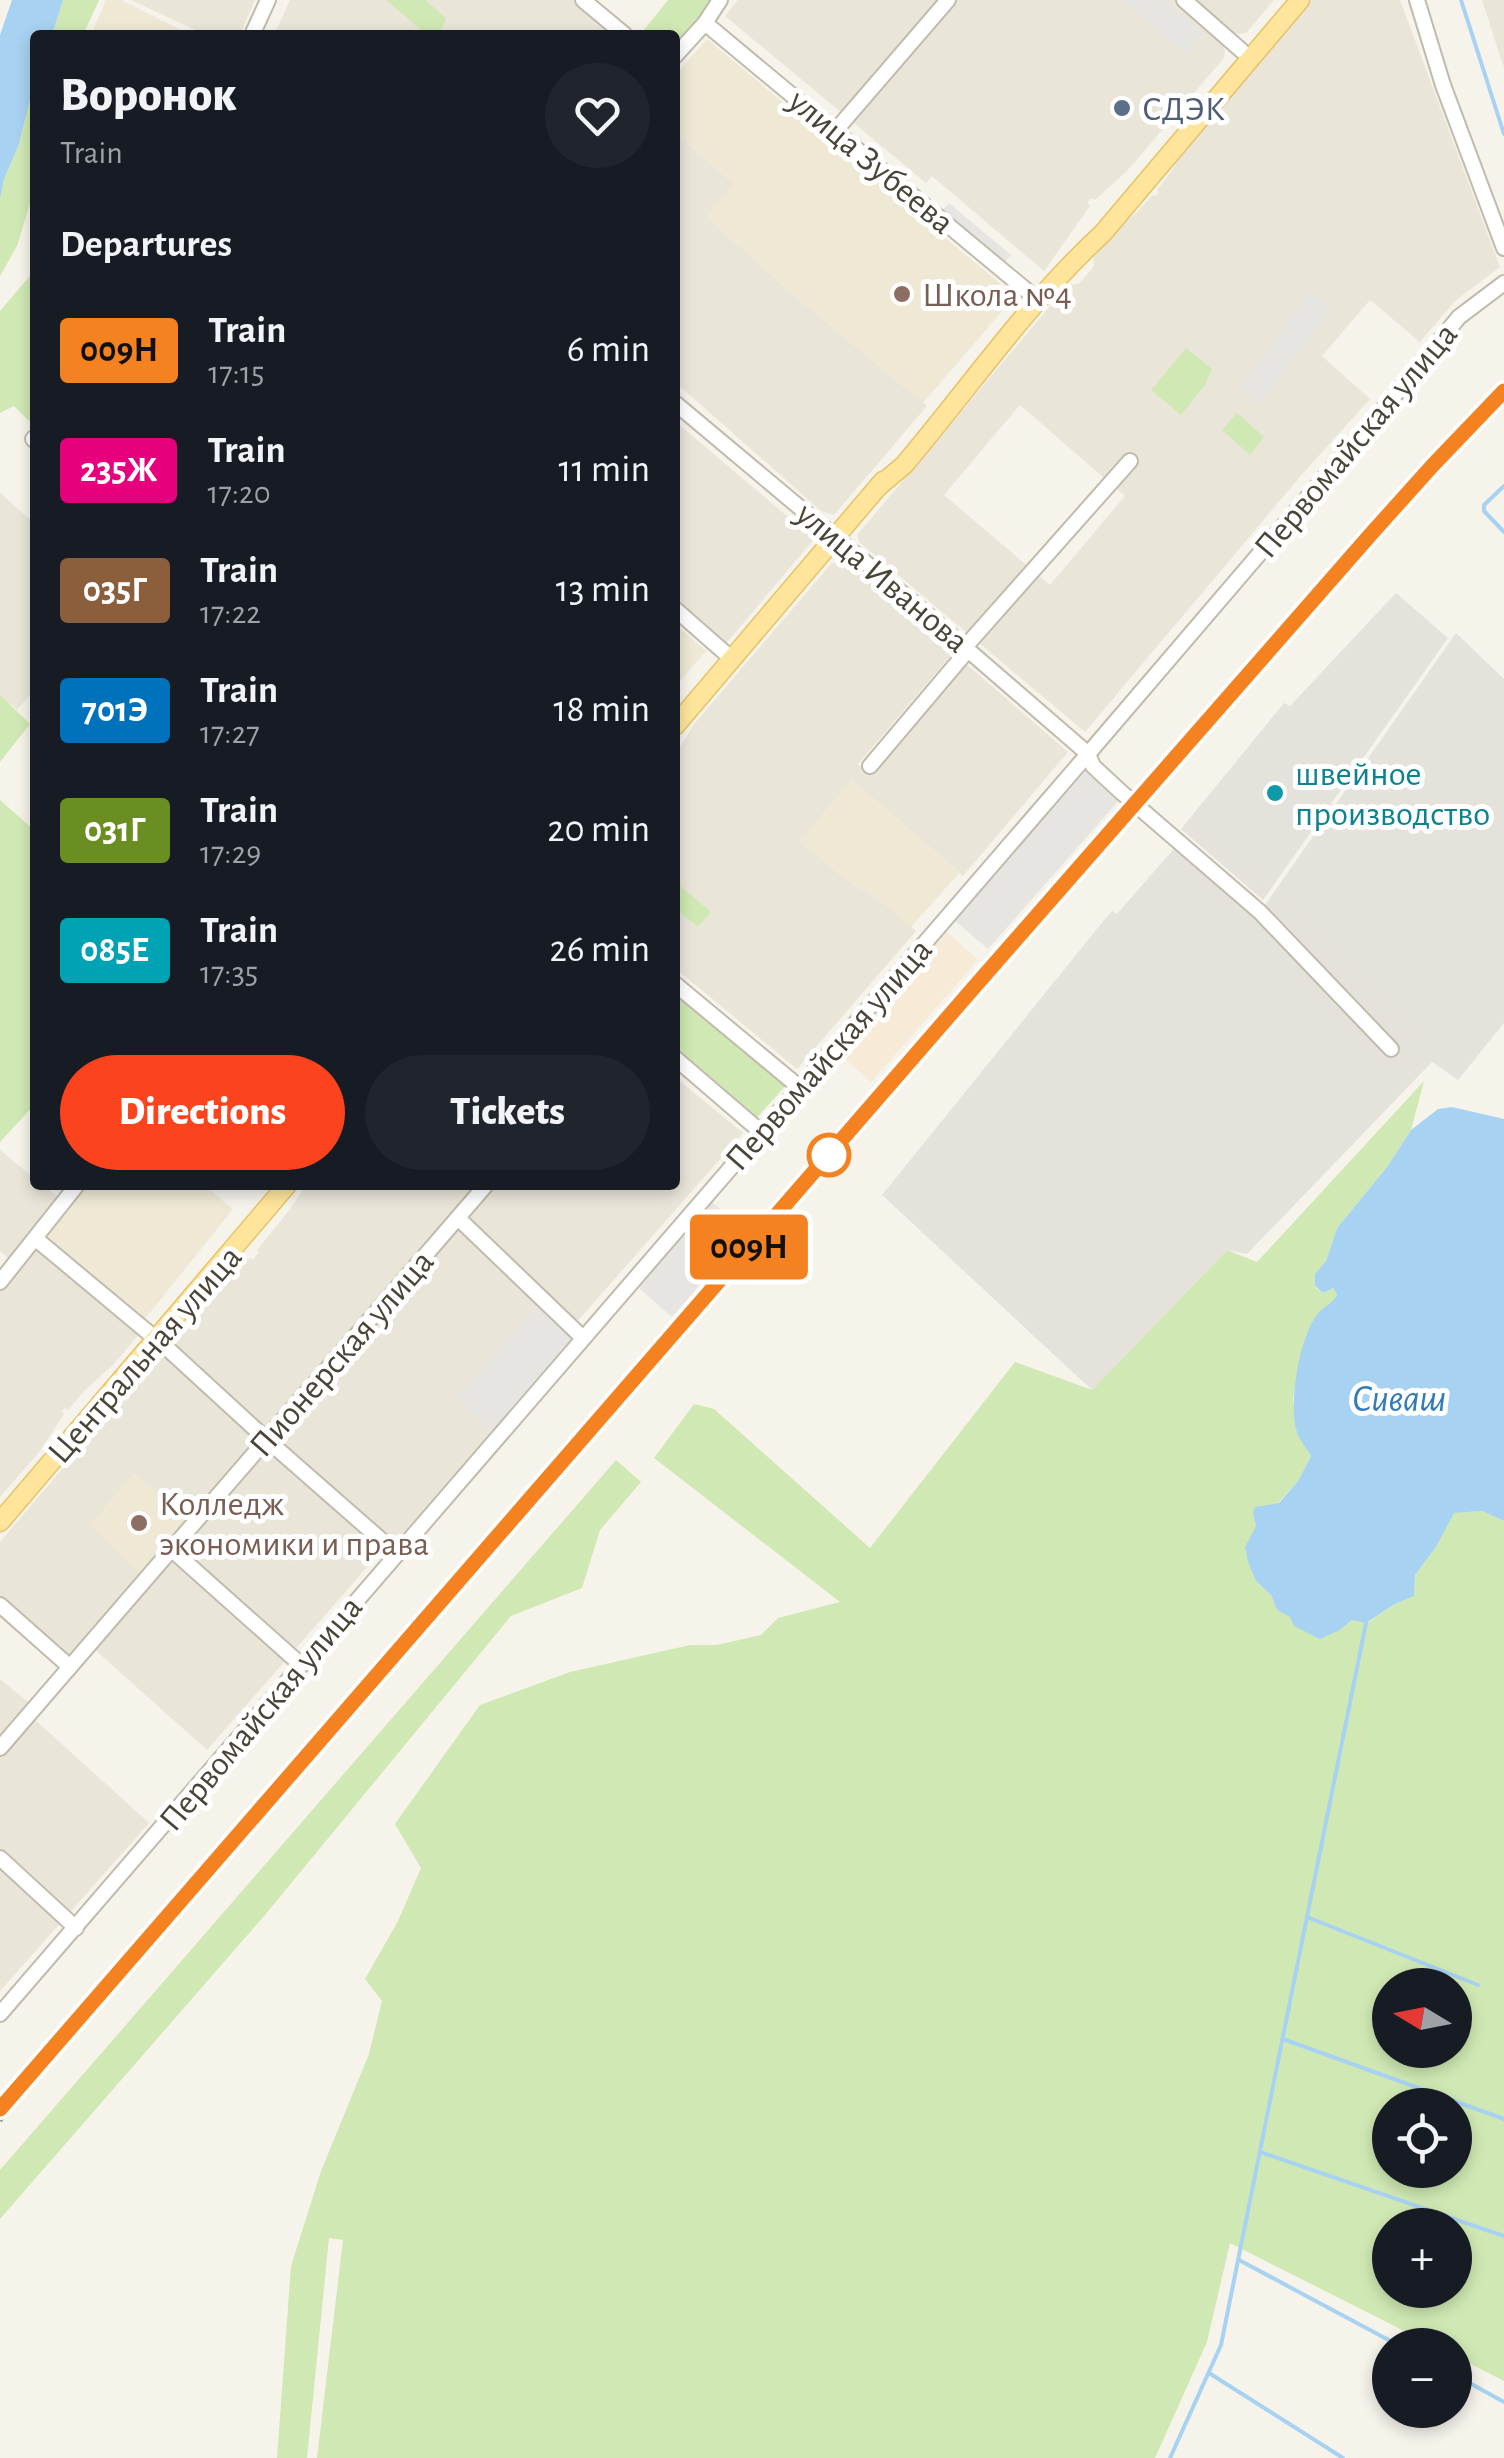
<!DOCTYPE html>
<meta charset="utf-8">
<style>
body{margin:0;font-family:"Alegreya Sans",sans-serif;background:#20242c;color:#f1f3f6;height:100vh;display:flex;flex-direction:column;font-size:38px;white-space:nowrap}
*{box-sizing:border-box;margin:0}
p{font-size:32px;color:#9ea1a6}
.icon{flex:none;width:55px;height:55px;fill:none;stroke:currentColor;stroke-width:2;stroke-linecap:round;stroke-linejoin:round}
.map{position:relative;flex:1;overflow:hidden}
.drawer{position:absolute;left:30px;top:30px;width:650px;height:1160px;display:flex;flex-direction:column;background:#171b24;border-radius:10px;box-shadow:0 5px 15px #0003}
.drawer>*{flex:none}
.badge{padding:0 20px;border-radius:8px;font-size:35px;line-height:65px}
.needle{width:65px;rotate:280deg}
.fabs{position:absolute;left:1372px;top:1968px;display:grid;gap:20px}
.fabs a{display:grid;place-items:center;width:100px;height:100px;border-radius:50%;background:#171b24;box-shadow:0 5px 15px #0003;font-size:50px}
.map>.badge{position:absolute;translate:-50% -50%;box-shadow:0 0 0 5px #fff}
h2{padding:0 30px;font-size:38px;line-height:90px}
.round{display:grid;place-items:center;flex:none;width:105px;height:105px;border-radius:52px;background:#20242c}
.headline{display:flex;align-items:center;justify-content:space-between;height:170px;padding:0 30px}
h1{font-size:48px;font-weight:800;line-height:75px}
.primary-button{display:flex;gap:20px;margin-top:auto;padding:20px 30px}
.primary-button a{flex:1;height:115px;border-radius:60px;background:#fb441d;color:#fff;font-size:40px;font-weight:800;line-height:115px;text-align:center}
.primary-button a+a{background:#20242c;color:#f1f3f6}
ul{padding:0;list-style:none}
li{display:flex;align-items:center;gap:30px;height:120px;padding:0 30px}
li div{flex:1}
li b{display:block;font-size:38px}
li em{font-style:normal}
li .badge{min-width:110px;font-weight:700;text-align:center}
.map>svg:first-child{display:block}
</style>
<div class="map">
<svg width="1504" height="2458" viewBox="0 0 1504 2458">
<rect width="100%" height="100%" fill="#f6f3eb"/>
<g fill="#e9e5d9" fill-rule="evenodd">
<polygon points="131,0 255,0 240,35 206,35"/>
<polygon points="290,0 573,0 615,35 274,35"/>
<polygon points="738,0 1274,0 1246,33 1239,34 1231,31 1221,42 1225,50 1224,58 1127,171 1095,200 1091,198 1087,203 1090,206 1044,271 932,176 926,183 725,16"/>
<path d="M1310 0H1400L1500 267 1455 301 1420 342 1370 300 1322 356 1370 399 1304 472 1085 732 859 542 857 535 1068 285 1079 284 1094 266V257L1113 233 1137 212 1153 195 1155 196 1159 193 1157 190 1171 172 1184 148 1280 35 1282 36 1285 30ZM1020 405 1125 496 1050 585 944 495Z"/>
<polygon points="1482,0 1504,0 1504,68"/>
<polygon points="675,132 734,184 707,217 789,291 927,406 834,515 821,511 675,382"/>
<polygon points="675,421 814,539 724,646 675,606"/>
<polygon points="0,493 35,524 35,689 17,710 0,695"/>
<polygon points="844,560 953,653 858,764 870,775 965,663 1068,752 963,876 852,780 800,841 844,878 881,901 916,931 797,1069 675,968 675,755 695,723 831,564"/>
<polygon points="675,1077 743,1133 576,1323 466,1217 492,1185 675,1185"/>
<polygon points="0,1150 35,1179 35,1185 43,1185 58,1197 8,1258 0,1251"/>
<polygon points="306,1185 477,1185 266,1432 170,1343 229,1276 250,1258 253,1260 259,1252 257,1250 288,1212"/>
<polygon points="458,1218 543,1300 457,1398 491,1431 390,1548 266,1439"/>
<polygon points="37,1247 136,1329 139,1334 114,1364 85,1390 68,1410 65,1408 62,1411 64,1414 40,1451 0,1497 0,1289"/>
<polygon points="163,1351 257,1440 188,1520 134,1474 90,1525 140,1574 67,1657 0,1598 0,1542"/>
<polygon points="267,1447 383,1549 207,1750 93,1648"/>
<polygon points="0,1679 33,1706 0,1740"/>
<polygon points="33,1718 149,1823 0,1991 0,1756"/>
</g>
<polygon fill="#f7ead7" points="946,931 978,960 871,1082 840,1054"/>
<g fill="#e5e2dc">
<polygon points="1396,593 1448,638 1263,900 1181,829 1284,703 1290,706"/>
<polygon points="1456,633 1504,679 1504,1023 1458,1080 1432,1062 1247,1254 1227,1250 1092,1390 882,1195 1105,919 1112,911 1117,914 1179,843 1260,912"/>
</g>
<g fill="#eee8d5">
<polygon points="106,0 121,0 191,35 91,35"/>
<polygon points="707,39 1015,296 923,403 789,291 706,216 734,184 675,132 675,76"/>
<polygon points="675,624 706,651 675,687"/>
<polygon points="852,780 959,873 911,927 881,901 844,878 800,841"/>
<polygon points="84,1185 204,1185 233,1209 144,1320 45,1238"/>
<polygon points="134,1474 188,1520 140,1574 89,1525"/>
</g>
<g fill="#d0e9b4" fill-rule="evenodd">
<polygon points="63,0 99,0 83,35 52,35"/>
<polygon points="386,0 425,0 446,18 439,35 427,35"/>
<polygon points="668,0 714,0 676,47 675,35 640,35"/>
<polygon points="35,81 35,187 17,246 0,276 0,200 4,179 18,147"/>
<polygon points="35,270 35,414 29,421 14,406 0,413 0,311"/>
<polygon points="1186,348 1212,369 1205,385 1181,415 1151,390"/>
<polygon points="1237,413 1264,437 1250,455 1222,430"/>
<polygon points="0,695 30,724 0,762"/>
<polygon points="0,800 35,831 35,1104 0,1142"/>
<polygon points="680,886 711,912 698,927 675,908 675,892"/>
<polygon points="675,992 786,1085 753,1122 675,1055"/>
<path d="M1424 1081 1411 1130 1387 1167 1337 1228 1326 1261 1315 1274V1287L1323 1293 1333 1288 1337 1295 1333 1303 1320 1311 1298 1368 1293 1399 1298 1434 1311 1456 1298 1481 1278 1503 1253 1514 1256 1526V1581L1271 1595 1277 1610 1340 1630 1352 1620 1367 1623 1395 1604 1414 1596 1415 1575 1436 1547 1453 1513 1482 1511 1504 1521V2381L1455 2356V2345H1432L1230 2243 1207 2342 1155 2458H317L343 2240 329 2238 307 2458H277L291 2266 321 2171 369 2054 382 2001 365 1979 398 1921 421 1868 395 1824 480 1705 570 1672 690 1645H717L761 1635 778 1618 840 1602 654 1458 694 1404 714 1409 870 1548 1015 1362 1092 1390 1227 1250 1257 1262ZM1390 1985H1455V2050H1390ZM1390 2105H1455V2170H1390ZM1390 2225H1455V2290H1390Z"/>
<polygon points="616,1460 641,1482 600,1530 582,1588 511,1616 265,1915 0,2219 0,2170"/>
</g>
<g fill="#e7e5e2">
<polygon points="1122,0 1163,0 1203,33 1186,54"/>
<polygon points="949,203 1011,255 1003,264 941,212"/>
<polygon points="1311,291 1331,309 1260,404 1240,389"/>
<polygon points="1088,769 1121,798 988,949 954,920"/>
<polygon points="712,1202 746,1231 672,1317 639,1288"/>
<polygon points="543,1300 577,1332 491,1431 457,1398"/>
</g>
<g fill="#a8d2f1">
<polygon points="12,0 63,0 52,35 35,35 35,81 18,147 4,179 0,200 0,35"/>
<path d="M1452 1107 1504 1119V1521L1482 1511 1454 1513 1436 1547 1415 1575 1414 1596 1395 1604 1366 1623 1352 1620 1340 1630 1320 1639 1294 1626 1290 1617 1277 1610 1271 1595 1256 1581 1248 1562 1245 1547 1256 1526 1253 1514 1255 1507 1279 1503 1298 1481 1311 1456C1307 1449 1301 1442 1298 1435 1287 1408 1299 1333 1320 1311 1326 1305 1332 1304 1337 1295L1333 1288 1323 1293 1315 1286V1274L1326 1261 1337 1228 1387 1167 1411 1130 1438 1109Z"/>
</g>
<g fill="none" stroke-linecap="round" stroke-linejoin="round">
<g stroke="#a8d2f1" stroke-width="4">
<polyline points="1461,0 1504,134"/>
<polyline points="1504,486 1484,505 1484,511 1504,532"/>
<polyline points="1307,1917 1478,1985"/>
<polyline points="1283,2039 1504,2119"/>
<polyline points="1260,2152 1504,2236"/>
<polyline points="1239,2260 1398,2345"/>
<polyline points="1209,2373 1343,2458"/>
<polyline points="1455,2375 1504,2402"/>
<polyline points="1170,2458 1221,2345 1366,1623"/>
</g>
<g stroke="#c1bbad" stroke-width="18">
<g id="minor">
<polyline points="583,0 625,35"/>
<polyline points="1184,0 1242,51"/>
<polyline points="1417,0 1443,85 1504,248"/>
<polyline points="705,23 1038,300"/>
<polyline points="252,35 268,0"/>
<polyline points="675,56 705,23 720,0"/>
<polyline points="836,130 948,0"/>
<polyline points="675,403 916,605 1079,746 1088,754 1093,766 1121,792 1260,912 1391,1049"/>
<polyline points="35,437 33,439 35,441"/>
<polyline points="675,609 732,659"/>
<polyline points="965,647 1130,461"/>
<polyline points="870,766 968,650"/>
<polyline points="675,984 799,1087"/>
<polyline points="675,1058 761,1132"/>
<polyline points="458,1218 583,1338"/>
<polyline points="36,1239 168,1349 266,1439 396,1553"/>
<polyline points="0,1282 77,1185"/>
<polyline points="171,1549 300,1664"/>
<polyline points="0,1605 70,1667"/>
<polyline points="0,1748 486,1185"/>
<polyline points="0,1858 76,1928"/>
<polyline points="0,2014 1088,754 1385,407 1459,317 1504,283"/>
</g>
</g>
<g stroke="#e5c36a" stroke-width="21">
<g id="major">
<path d="M878 487 904 465C970 387 1028 302 1103 233L1300 0"/>
<polyline points="675,726 883,481"/>
<polyline points="0,1522 287,1185"/>
</g>
</g>
<use href="#minor" stroke="#fff" stroke-width="14"/>
<use href="#major" stroke="#fee59b" stroke-width="18"/>
<polyline stroke="#999" stroke-width="4" stroke-dasharray="12 12" stroke-linecap="butt" points="0,2121 981,989 1304,623 1375,537 1438,468 1504,401"/>
</g>
<g fill="none" stroke-linecap="round" stroke-linejoin="round">
<g stroke="#fff" stroke-width="22">
<polyline id="line" points="0,2109 976,985 1371,534 1433,465 1504,391"/>
</g>
<use href="#line" stroke="#f58220" stroke-width="15"/>
</g>
<circle fill="#5c6f8a" stroke="#fff" stroke-width="4" cx="1122" cy="108" r="10"/>
<g fill="#8d6e63" stroke="#fff" stroke-width="4">
<circle cx="902" cy="294" r="10"/>
<circle cx="139" cy="1523" r="10"/>
</g>
<circle fill="#0f9aa8" stroke="#fff" stroke-width="4" cx="1275" cy="793" r="10"/>
<circle fill="#fff" stroke="#f58220" stroke-width="5" cx="829" cy="1155" r="20"/>
<g text-anchor="middle" stroke-width="10" stroke-linejoin="round" paint-order="stroke">
<g font-size="35" fill="#4e5e75" stroke="#fff" text-anchor="start">
<text x="1142" y="120">СДЭК</text>
</g>
<g font-size="35" fill="#4a4439" stroke="#fff">
<text transform="translate(872 161) rotate(40)" y="12">улица Зубеева</text>
<text transform="translate(1355 440) rotate(-50)" y="12">Первомайская улица</text>
<text transform="translate(883 577) rotate(40)" y="12">улица Иванова</text>
<text transform="translate(828 1054) rotate(-49)" y="12">Первомайская улица</text>
<text transform="translate(341 1353) rotate(-49)" y="12">Пионерская улица</text>
<text transform="translate(144 1354) rotate(-49)" y="12">Центральная улица</text>
<text transform="translate(260 1713) rotate(-50)" y="12">Первомайская улица</text>
</g>
<g font-size="35" fill="#785e54" stroke="#fff" text-anchor="start">
<text x="922" y="306">Школа №4</text>
<text x="159" y="1515">Колледж<tspan x="159" dy="40">экономики и права</tspan></text>
</g>
<g font-size="35" fill="#0d838f" stroke="#fff" text-anchor="start">
<text x="1295" y="785">швейное<tspan x="1295" dy="40">производство</tspan></text>
</g>
<g font-size="38" font-style="italic" fill="#307bb8" stroke="#fff">
<text x="1399" y="1411">Сиваш</text>
</g>
</g>
</svg>
<div class="fabs">
<a><svg class="needle" viewBox="-14 -14 28 28"><path d="M0-13l5 13h-10z" fill="#e53935"/><path d="M0 13l5-13h-10z" fill="#9ea1a6"/></svg></a>
<a><svg class="icon" aria-label="locate" viewBox="0 0 24 24"><circle cx="12" cy="12" r="6"/><path d="M12 2v4M12 18v4M2 12h4M18 12h4"/></svg></a>
<a>+</a>
<a>−</a>
</div>
<b class="badge" style="left:749px;top:1247px;background:#f58220;color:#111">009Н</b>
<section class="drawer">
<div class="headline"><div><h1>Воронок</h1><p>Train</p></div><a class="round"><svg class="icon" aria-label="heart" viewBox="0 0 24 24"><path d="M12 20l-8-8c-3-5 5-10 8-4 3-6 11-1 8 4z"/></svg></a></div>
<h2>Departures</h2>
<ul>
<li><span class="badge" style="background:#f58220;color:#111">009Н</span><div><b>Train</b><p>17:15</p></div><em>6 min</em></li>
<li><span class="badge" style="background:#e6007e;color:#fff">235Ж</span><div><b>Train</b><p>17:20</p></div><em>11 min</em></li>
<li><span class="badge" style="background:#8b5e3c;color:#fff">035Г</span><div><b>Train</b><p>17:22</p></div><em>13 min</em></li>
<li><span class="badge" style="background:#0072bc;color:#fff">701Э</span><div><b>Train</b><p>17:27</p></div><em>18 min</em></li>
<li><span class="badge" style="background:#6b8e23;color:#fff">031Г</span><div><b>Train</b><p>17:29</p></div><em>20 min</em></li>
<li><span class="badge" style="background:#00a3b4;color:#fff">085Е</span><div><b>Train</b><p>17:35</p></div><em>26 min</em></li>
</ul>
<div class="primary-button"><a>Directions</a><a>Tickets</a></div>
</section>
</div>
